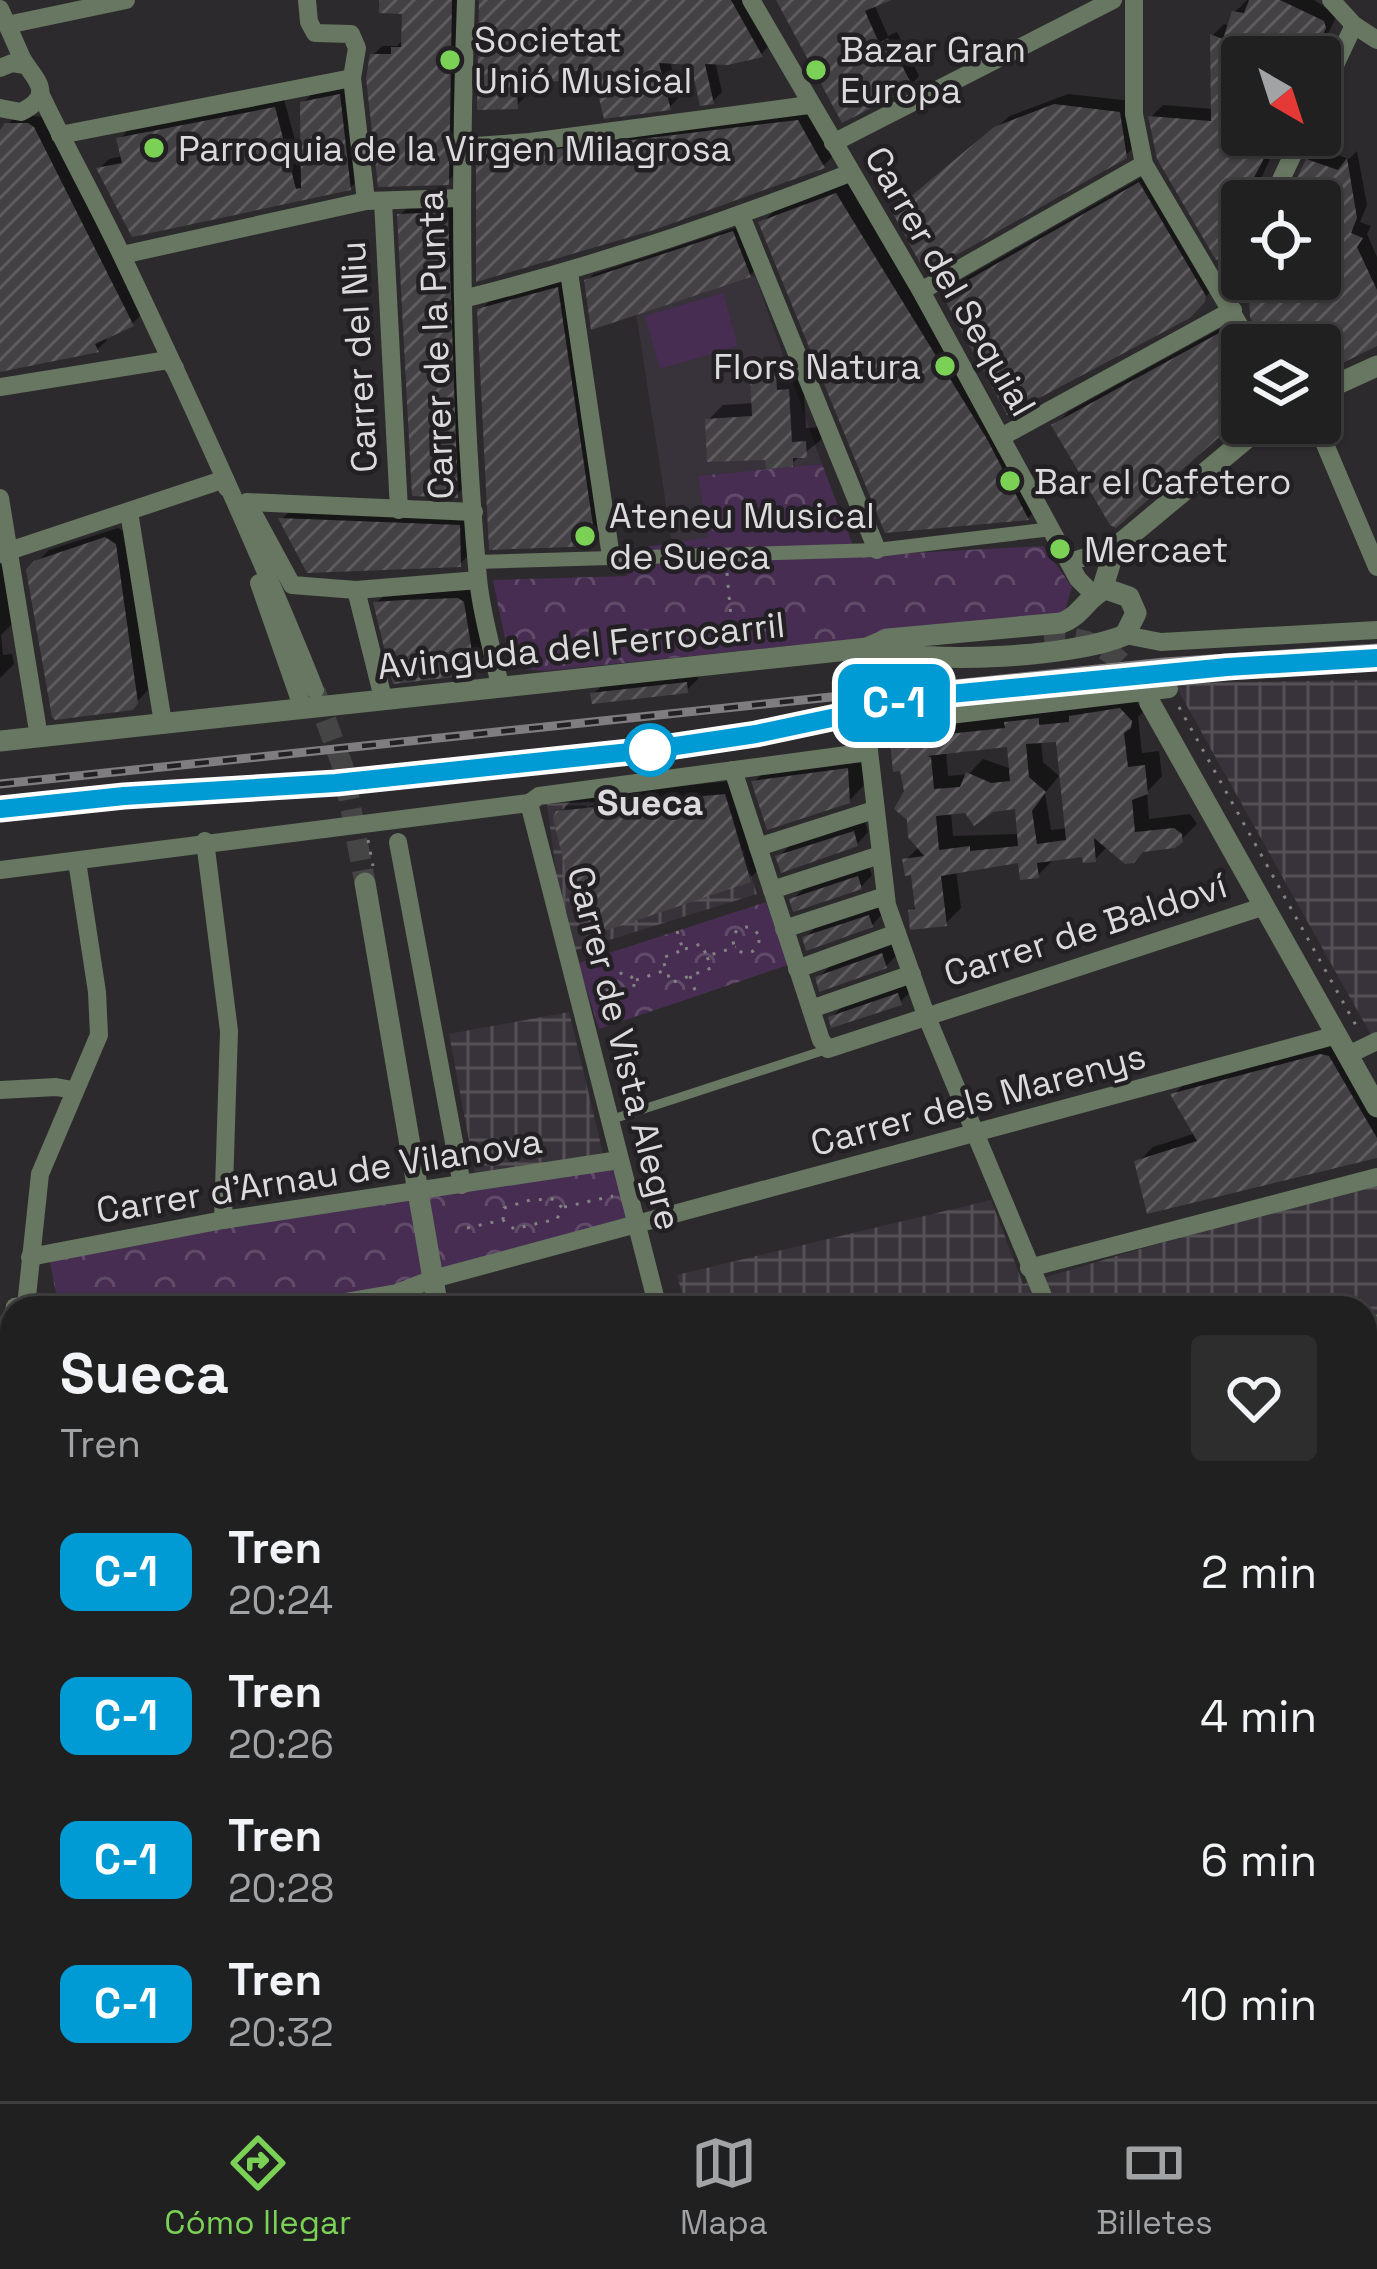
<!DOCTYPE html>
<html lang="es">
<meta charset="utf-8">
<style>
body{margin:0;font-family:"Space Grotesk",sans-serif;background:#2d2d2e;color:#f1f3f6;height:100vh;display:flex;flex-direction:column;font-size:45px;white-space:nowrap}
*{box-sizing:border-box;margin:0}
p{font-size:39px;color:#a2a3a5}
.icon{flex:none;width:66px;height:66px;fill:none;stroke:currentColor;stroke-width:2;stroke-linecap:round;stroke-linejoin:round}
.map{position:relative;flex:1;overflow:hidden}
.details{position:absolute;left:0px;top:1296px;width:1377px;height:807px;display:flex;flex-direction:column;background:#212021;border-radius:36px 36px 0 0;box-shadow:0 3px 9px #0004,0 0 0 3px #3e3e3f}
.details>*{flex:none}
.badge{padding:0 24px;border-radius:18px;font-size:42px;line-height:78px}
.needle{width:78px;rotate:141deg}
.fabs{position:absolute;left:1221px;top:36px;display:grid;gap:24px}
.fabs a{display:grid;place-items:center;width:120px;height:120px;border-radius:12px;background:#212021;box-shadow:0 3px 9px #0004,0 0 0 3px #3e3e3f;font-size:60px}
.map>.badge{position:absolute;translate:-50% -50%;box-shadow:0 0 0 6px #fff}
.round{display:grid;place-items:center;flex:none;width:126px;height:126px;border-radius:12px;background:#2d2d2e}
.head{display:flex;align-items:center;justify-content:space-between;height:204px;padding:0 60px}
h1{font-size:57px;font-weight:800;line-height:90px}
ul{padding:0;list-style:none}
li{display:flex;align-items:center;gap:36px;height:144px;padding:0 60px}
li div{flex:1}
li b{display:block;font-size:45px}
li em{font-style:normal}
li .badge{min-width:132px;font-weight:700;text-align:center}
.tabs{display:flex;justify-content:space-around;align-items:center;height:168px;border-top:3px solid #3e3e3f;background:#212021;font-size:33px;color:#a2a3a5}
.tabs a{display:grid;justify-items:center;gap:6px}
.tabs .on{color:#7bd156}
.map>svg:first-child{display:block}
</style>
<div class="map">
<svg width="1377" height="2101" viewBox="0 0 1377 2101">
<defs>
<pattern id="industrial-grid" width="8" height="8" patternUnits="userSpaceOnUse" patternTransform="scale(3)"><rect width="8" height="8" fill="#38333a"/><path d="M0 4h8M4 0v8" fill="none" stroke="#545056"/></pattern>
<pattern id="park-crowns" width="20" height="18" patternUnits="userSpaceOnUse" patternTransform="scale(3)"><rect width="20" height="18" fill="#462d51"/><path d="M2 6a3 3 0 1 1 6 0M12 15a3 3 0 1 1 6 0" fill="none" stroke="#604b69"/></pattern>
<pattern id="building-hatch" width="6" height="6" patternUnits="userSpaceOnUse" patternTransform="scale(3)"><rect width="6" height="6" fill="#434143"/><path d="M-1 1l2-2M0 6l6-6M5 7l2-2" fill="none" stroke="#5e5c5e"/></pattern>
</defs>
<rect width="100%" height="100%" fill="#2c2a2c"/>
<polygon fill="#38333a" points="755,276 822,464 698,476 709,537 672,543 636,313"/>
<g fill="url(#industrial-grid)">
<polygon points="1377,680 1377,1032 1371,1035 1174,683"/>
<polygon points="725,794 757,894 567,953 547,804"/>
<polygon points="569,1012 603,1153 476,1178 449,1034"/>
<polygon points="1377,1186 1377,2101 830,2101 828,2091 1365,2091 1365,1308 686,1308 677,1275 991,1200 1023,1284 1184,1236"/>
</g>
<g fill="url(#park-crowns)">
<polygon points="822,464 857,556 1043,546 1072,587 1065,611 1043,620 545,671 524,669 506,644 493,580 627,576 621,551 708,537 698,476"/>
<polygon points="766,902 788,965 599,1029 578,963"/>
<polygon points="616,1166 631,1222 438,1274 423,1195"/>
<path d="M414 1196 428 1276C314 1323 180 1308 59 1308L49 1258Z"/>
</g>
<polygon fill="#462d51" points="723,293 738,346 660,369 645,316"/>
<g fill="#0007" fill-rule="evenodd">
<polygon points="382,0 461,0 457,172 447,182 372,56 382,46 397,46 404,39 405,11"/>
<polygon points="482,0 745,0 770,45 761,54 715,61 722,92 713,101 694,62 670,61 679,97 670,107 594,65 573,68 563,78 526,79 526,96 516,106"/>
<polygon points="778,0 883,0 874,4 888,36 897,32 919,76 911,85"/>
<polygon points="1247,0 1314,0 1337,15 1317,57 1242,57 1242,135 1281,135 1251,201 1242,201 1242,221 1232,243 1218,256 1151,117 1163,105 1214,109 1213,35 1224,24 1230,26 1235,12"/>
<polygon points="349,86 360,178 350,188 133,234 99,169 109,159 123,156 120,139 129,129 284,99 301,163 303,103 313,93"/>
<polygon points="1068,94 1132,101 1137,144 1125,156 908,201 1010,116"/>
<polygon points="813,106 838,151 823,166 479,161 494,145"/>
<polygon points="18,114 43,117 142,314 132,324 106,336 107,340 98,349 4,368 0,210 7,125"/>
<polygon points="1319,149 1349,159 1357,151 1367,205 1360,222 1371,226 1367,234 1377,257 1377,342 1320,369 1320,345 1267,345 1253,279 1320,279 1320,201 1289,201 1308,160"/>
<polygon points="1153,171 1218,281 1203,301 945,295 958,282"/>
<polygon points="852,179 1043,503 1028,518 889,532 762,223 777,208"/>
<polygon points="455,206 464,487 457,495 400,215 408,207"/>
<polygon points="740,226 757,268 750,275 587,281 594,274"/>
<polygon points="572,274 610,528 594,543 480,311 495,295"/>
<polygon points="1236,320 1242,345 1242,413 1055,426 1068,412"/>
<polygon points="790,359 791,376 803,375 806,428 820,427 821,440 791,464 768,457 708,420 723,405 755,403 753,376 768,361"/>
<polygon points="297,504 474,511 475,548 460,564 282,519"/>
<polygon points="118,528 126,533 148,690 132,707 30,570 49,550"/>
<polygon points="0,564 5,564 17,619 1,635 3,655 12,654 14,664 0,678"/>
<polygon points="472,590 484,657 469,673 376,603 387,593"/>
<polygon points="697,673 698,679 687,690 593,694 605,683"/>
<path d="M1136 695 1145 710 1138 717 1142 753 1159 751 1162 776 1147 792 1149 819 1190 814 1197 824 1181 840 1108 846 1095 859 1085 854 1053 860 1038 875 1021 860 956 870 961 908 946 923 911 911 918 904 914 872 906 860 920 846 893 741 908 726 1080 709 1087 702ZM1059 739 1068 828 1051 830 1045 793 1059 776 1043 762 1041 740ZM1009 744 1012 769 983 759 969 774 948 776 946 751ZM1017 806 1020 834 953 836 951 812Z"/>
<polygon points="862,755 864,785 849,801 754,782 769,767"/>
<polygon points="740,780 764,864 749,879 559,813 575,797"/>
<polygon points="865,821 868,832 857,844 779,857 790,845"/>
<polygon points="869,867 872,875 861,887 793,899 804,888"/>
<polygon points="880,906 883,913 872,925 805,938 816,927"/>
<polygon points="893,944 897,955 886,966 818,978 829,967"/>
<polygon points="909,984 911,991 900,1002 831,1018 842,1007"/>
<polygon points="1337,1040 1377,1097 1377,1155 1138,1162 1153,1147 1196,1133 1173,1095 1188,1080"/>
</g>
<g fill="url(#building-hatch)" fill-rule="evenodd">
<polygon points="379,0 452,0 449,185 378,187 366,78 370,54 391,54 391,47 401,47 402,14 379,13"/>
<polygon points="479,0 731,0 763,57 728,65 705,64 714,104 700,106 691,65 659,63 671,110 604,119 592,68 564,73 564,81 517,83 518,109 477,110"/>
<polygon points="776,0 891,0 865,11 879,43 888,38 913,87 842,123"/>
<polygon points="1249,0 1280,0 1324,21 1326,28 1313,57 1242,57 1242,135 1276,135 1242,201 1221,258 1216,260 1157,159 1148,116 1211,121 1210,34 1223,39 1232,11 1244,13"/>
<polygon points="340,94 351,190 132,237 96,168 122,163 116,138 275,107 296,189 301,188 300,102"/>
<polygon points="1054,104 1120,112 1127,158 932,269 921,265 892,212 994,127"/>
<polygon points="798,120 825,168 654,230 476,282 476,159"/>
<polygon points="5,123 28,123 34,127 134,326 95,344 99,352 0,372 0,130"/>
<polygon points="1347,158 1357,218 1351,233 1363,238 1357,247 1377,290 1377,346 1320,374 1320,345 1264,345 1250,317 1249,293 1244,291 1249,279 1320,279 1320,201 1286,201 1306,159 1338,170"/>
<polygon points="1139,182 1206,296 1205,302 1190,318 1007,415 942,295"/>
<polygon points="836,193 987,439 1029,520 885,533 758,222"/>
<polygon points="448,212 458,498 412,496 397,214"/>
<polygon points="733,231 751,277 591,330 584,280"/>
<polygon points="558,287 596,546 489,550 477,309"/>
<polygon points="1221,332 1242,363 1242,417 1116,528 1110,525 1051,425"/>
<polygon points="776,373 777,390 789,389 792,442 806,441 807,458 793,458 793,467 766,469 765,460 707,462 705,419 752,416 750,375"/>
<polygon points="278,518 460,525 461,567 307,573"/>
<polygon points="105,537 116,544 138,703 133,710 55,720 52,717 26,570 34,561"/>
<polygon points="404,600 458,598 464,602 475,670 471,675 393,684 373,602"/>
<polygon points="687,682 688,693 592,704 590,693"/>
<path d="M1120 708 1132 721 1131 728 1124 733 1128 767 1145 765 1148 794 1132 800 1135 832 1174 828 1182 834 1183 842 1175 848 1143 852 1134 863 1125 864 1094 838 1096 862 1083 863 1082 857 1037 863 1039 878 1020 880 1018 863 941 876 947 926 910 930 908 910 915 909 911 875 905 876 902 859 924 856 908 837 907 820 894 809 904 791 900 771 893 772 890 740 1005 728 1004 722 1039 718V725L1069 722V716ZM1056 742 1066 840 1037 844 1032 811 1046 792 1029 777 1026 744ZM1007 747 1010 781 991 783 966 772 960 787 934 789 931 757 927 756ZM1015 809 1018 846 970 851V846L939 850 936 816 965 813 974 826 993 812Z"/>
<polygon points="848,768 850,803 767,830 751,781"/>
<polygon points="725,794 751,882 590,936 581,932 553,818 556,811"/>
<polygon points="854,831 858,846 781,873 775,856"/>
<polygon points="858,876 862,889 793,912 789,899"/>
<polygon points="869,915 873,927 806,951 802,937"/>
<polygon points="882,953 887,968 819,992 815,977"/>
<polygon points="898,993 902,1005 831,1028 828,1017"/>
<polygon points="1320,1054 1329,1056 1377,1138 1377,1158 1147,1214 1134,1161 1197,1141 1170,1094"/>
</g>
<g fill="none" stroke-linecap="round" stroke-linejoin="round">
<g stroke="#464546" stroke-width="21" stroke-dasharray="21 10" stroke-linecap="butt">
<path d="M1044 638C1098 634 1125 656 1150 703"/>
<polyline points="315,691 343,767 365,883"/>
</g>
<g stroke="#838283" stroke-width="3" stroke-dasharray="3 9" stroke-linecap="butt">
<polyline points="727,573 733,641"/>
<polyline points="1179,707 1358,1029"/>
<polyline points="368,840 373,866"/>
<circle cx="746" cy="940" r="13"/>
<polyline points="677,931 683,950 662,958 671,983 711,968 707,956"/>
<polyline points="685,949 701,944 707,956 736,947"/>
<circle cx="623" cy="984" r="11"/>
<polyline points="690,976 697,996"/>
<polyline points="636,980 666,970"/>
<polyline points="595,995 613,989"/>
<polyline points="564,1207 613,1196"/>
<polyline points="467,1228 503,1220 514,1229 557,1219 562,1208 555,1199 530,1200 504,1208 503,1220"/>
</g>
<g stroke="#677761" stroke-width="9">
<polyline points="610,1120 828,1049"/>
<polyline points="1365,1632 1377,1627"/>
</g>
<polyline stroke="#677761" stroke-width="14" points="477,562 877,550 1052,529"/>
<g stroke="#677761" stroke-width="18">
<polyline points="307,0 309,22 315,33 351,34 357,48 352,78 366,201"/>
<path d="M466 0C459 192 460 386 478 578 481 614 493 651 500 686"/>
<polyline points="751,0 921,291 1078,579 1094,595"/>
<polyline points="1134,0 1134,114 1144,164 1251,345"/>
<polyline points="1331,0 1354,25 1377,40"/>
<path d="M0 9C7 24 14 40 21 56 31 77 59 93 21 112L0 108"/>
<polyline points="7,25 126,0"/>
<polyline points="0,68 12,63 25,65"/>
<path d="M40 93C66 148 96 201 122 256 190 399 256 543 315 690"/>
<polyline points="1320,97 1354,25"/>
<polyline points="60,135 352,78"/>
<polyline points="833,143 1113,0"/>
<polyline points="461,147 530,142 809,105"/>
<polyline points="383,201 399,510"/>
<polyline points="1271,201 1302,135"/>
<polyline points="741,216 877,550"/>
<polyline points="122,255 366,201 460,198"/>
<polyline points="569,272 611,557"/>
<polyline points="921,291 1144,164"/>
<polyline points="1226,297 1242,263"/>
<path d="M463 299C595 266 723 223 850 173"/>
<polyline points="0,387 168,360 175,368"/>
<polyline points="1316,423 1377,567"/>
<polyline points="1003,436 1233,310"/>
<polyline points="0,498 39,737"/>
<polyline points="247,502 474,512"/>
<polyline points="129,512 163,723"/>
<polyline points="253,513 292,585 356,590 478,580"/>
<polyline points="0,554 225,479 227,488"/>
<polyline points="1069,562 1115,548"/>
<polyline points="259,583 303,709"/>
<polyline points="356,590 383,698"/>
<polyline points="1125,635 1161,642 1377,630"/>
<polyline points="733,770 821,1040 828,1049 1265,906"/>
<polyline points="529,803 658,1308"/>
<polyline points="205,841 229,1031 223,1220"/>
<polyline points="398,842 462,1185"/>
<polyline points="758,847 874,810"/>
<polyline points="0,870 529,803 539,796 869,752"/>
<polyline points="772,890 880,855"/>
<polyline points="784,929 885,896"/>
<polyline points="797,969 897,933"/>
<polyline points="811,1009 912,974"/>
<polyline points="1348,1055 1377,1041"/>
<polyline points="0,1090 56,1087 73,1090"/>
<polyline points="30,1257 223,1220 619,1160"/>
<polyline points="1029,1268 1377,1177"/>
<polyline points="26,1306 40,1174 99,1035 97,992 77,861"/>
<polyline points="310,1308 397,1293 433,1279 1337,1035"/>
<polyline points="1048,1308 926,1015 887,905 866,725 1169,689"/>
<polyline points="0,1992 12,1991"/>
<polyline points="78,2091 78,2101"/>
<polyline points="845,2091 846,2101"/>
</g>
<g stroke="#677761" stroke-width="21">
<polyline points="1320,392 1377,366"/>
<polyline points="1102,590 1115,548 1265,423"/>
<polyline points="1150,703 1377,1107"/>
<path d="M0 741 867 648 888 639 1061 623C1082 616 1087 596 1106 589L1129 597 1136 613 1125 635C1071 658 925 665 867 648"/>
<polyline points="365,883 438,1308"/>
<polyline points="16,1308 40,1308"/>
<polyline points="1365,1328 1377,1325"/>
<polyline points="1365,1346 1377,1343"/>
</g>
<g stroke="#7f7d7f" stroke-width="9">
<g id="rail">
<polyline points="0,784 1165,662 1377,648"/>
<path d="M0 809C234 784 469 778 702 743 763 734 821 718 881 706"/>
</g>
</g>
<use href="#rail" stroke="#222023" stroke-width="4.5" stroke-dasharray="14" stroke-linecap="butt"/>
</g>
<g fill="none" stroke-linecap="round" stroke-linejoin="round">
<g stroke="#fff" stroke-width="27">
<polyline id="line" points="0,809 124,796 336,783 649,750 756,734 940,695 1227,667 1377,658"/>
</g>
<use href="#line" stroke="#009ad5" stroke-width="18"/>
</g>
<g fill="#7bd156" stroke="#222023" stroke-width="4.5">
<circle cx="450" cy="60" r="12"/>
<circle cx="816" cy="70" r="12"/>
<circle cx="154" cy="148" r="12"/>
<circle cx="945" cy="366" r="12"/>
<circle cx="1010" cy="481" r="12"/>
<circle cx="585" cy="536" r="12"/>
<circle cx="1060" cy="549" r="12"/>
</g>
<circle fill="#fff" stroke="#009ad5" stroke-width="6" cx="650" cy="750" r="24"/>
<g text-anchor="middle" stroke-width="9" stroke-linejoin="round" paint-order="stroke">
<g font-size="36" fill="#dcdbdc" stroke="#222023" text-anchor="start">
<text x="474" y="52">Societat<tspan x="474" dy="41">Unió Musical</tspan></text>
<text x="840" y="62">Bazar Gran<tspan x="840" dy="41">Europa</tspan></text>
<text x="178" y="161">Parroquia de la Virgen Milagrosa</text>
<text x="921" y="379" text-anchor="end">Flors Natura</text>
<text x="1034" y="494">Bar el Cafetero</text>
<text x="609" y="528">Ateneu Musical<tspan x="609" dy="41">de Sueca</tspan></text>
<text x="1084" y="562">Mercaet</text>
</g>
<g font-size="36" fill="#dcdbdc" stroke="#222023">
<text transform="translate(951 281) rotate(60)" y="13">Carrer del Sequial</text>
<text transform="translate(435 345) rotate(-92)" y="13">Carrer de la Punta</text>
<text transform="translate(358 357) rotate(-93)" y="13">Carrer del Niu</text>
<text transform="translate(581 645) rotate(-6)" y="13">Avinguda del Ferrocarril</text>
<text transform="translate(1085 929) rotate(-18)" y="13">Carrer de Baldoví</text>
<text transform="translate(625 1048) rotate(76)" y="13">Carrer de Vista Alegre</text>
<text transform="translate(978 1099) rotate(-15)" y="13">Carrer dels Marenys</text>
<text transform="translate(319 1175) rotate(-9)" y="13">Carrer d'Arnau de Vilanova</text>
</g>
<g font-size="36" font-weight="bold" fill="#dcdbdc" stroke="#222023">
<text x="650" y="815">Sueca</text>
</g>
</g>
</svg>
<div class="fabs">
<a><svg class="needle" viewBox="-14 -14 28 28"><path d="M0-13l5 13h-10z" fill="#e53935"/><path d="M0 13l5-13h-10z" fill="#a2a3a5"/></svg></a>
<a><svg class="icon" aria-label="locate" viewBox="0 0 24 24"><circle cx="12" cy="12" r="6"/><path d="M12 2v4M12 18v4M2 12h4M18 12h4"/></svg></a>
<a><svg class="icon" aria-label="layers" viewBox="0 0 24 24"><path d="M12 4l9 5-9 5-9-5zM3 14l9 5 9-5"/></svg></a>
</div>
<b class="badge" style="left:894px;top:703px;background:#009ad5;color:#fff">C-1</b>
<section class="details">
<div class="head"><div><h1>Sueca</h1><p>Tren</p></div><a class="round"><svg class="icon" aria-label="heart" viewBox="0 0 24 24"><path d="M12 20l-8-8c-3-5 5-10 8-4 3-6 11-1 8 4z"/></svg></a></div>
<ul>
<li><span class="badge" style="background:#009ad5;color:#fff">C-1</span><div><b>Tren</b><p>20:24</p></div><em>2 min</em></li>
<li><span class="badge" style="background:#009ad5;color:#fff">C-1</span><div><b>Tren</b><p>20:26</p></div><em>4 min</em></li>
<li><span class="badge" style="background:#009ad5;color:#fff">C-1</span><div><b>Tren</b><p>20:28</p></div><em>6 min</em></li>
<li><span class="badge" style="background:#009ad5;color:#fff">C-1</span><div><b>Tren</b><p>20:32</p></div><em>10 min</em></li>
</ul>
</section>
</div>
<nav class="tabs">
<a class="on"><svg class="icon" aria-label="directions" viewBox="0 0 24 24"><path d="M12 3l9 9-9 9-9-9zM9 14v-3h6M13 9l2 2-2 2"/></svg>Cómo llegar</a>
<a><svg class="icon" aria-label="map" viewBox="0 0 24 24"><path d="M3 6l6-2 6 2 6-2v14l-6 2-6-2-6 2zM9 4v14M15 6v14"/></svg>Mapa</a>
<a><svg class="icon" aria-label="tickets" viewBox="0 0 24 24"><path d="M3 7h18v10H3zM15 7v10"/></svg>Billetes</a>
</nav>
